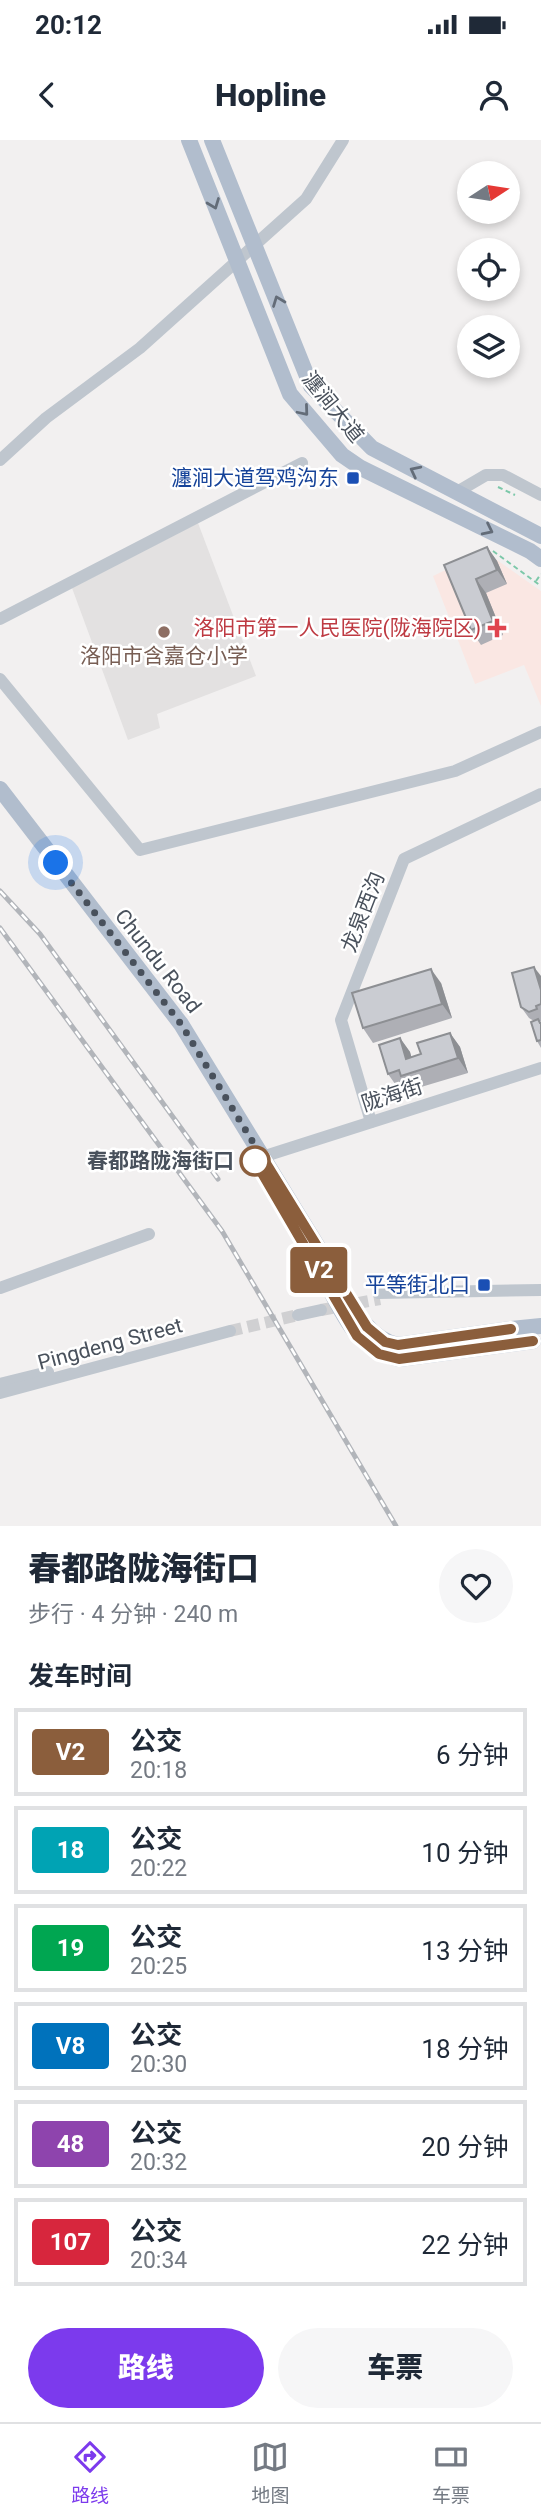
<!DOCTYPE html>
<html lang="zh">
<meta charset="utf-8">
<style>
body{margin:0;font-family:Roboto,"Noto Sans SC",sans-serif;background:#f6f6f7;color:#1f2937;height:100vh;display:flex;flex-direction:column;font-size:26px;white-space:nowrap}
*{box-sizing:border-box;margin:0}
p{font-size:23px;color:#747a83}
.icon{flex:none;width:38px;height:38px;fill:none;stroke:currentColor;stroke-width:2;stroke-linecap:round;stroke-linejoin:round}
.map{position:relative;height:1386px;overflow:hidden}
.drawer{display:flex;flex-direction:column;background:#fff;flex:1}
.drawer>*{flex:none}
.badge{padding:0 14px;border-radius:5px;font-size:24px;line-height:46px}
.needle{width:46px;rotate:78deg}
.fabs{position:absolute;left:457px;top:21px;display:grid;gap:14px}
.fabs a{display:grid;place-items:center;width:63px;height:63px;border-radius:50%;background:#fff;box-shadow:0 4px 10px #0003;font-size:35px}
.you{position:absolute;width:35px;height:35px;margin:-18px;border:5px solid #fff;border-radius:50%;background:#1a73e8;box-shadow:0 0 0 10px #1a73e833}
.map>.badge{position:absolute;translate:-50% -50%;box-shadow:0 0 0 4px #fff}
h2{padding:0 28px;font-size:26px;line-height:63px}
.round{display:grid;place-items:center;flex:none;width:74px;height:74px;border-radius:37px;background:#f6f6f7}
.headline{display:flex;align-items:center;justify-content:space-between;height:119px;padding:0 28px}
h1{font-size:33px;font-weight:800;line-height:52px}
.button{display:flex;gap:14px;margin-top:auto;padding:14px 28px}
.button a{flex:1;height:80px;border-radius:42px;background:#7c3aed;color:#fff;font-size:28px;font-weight:800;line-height:80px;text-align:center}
.button a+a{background:#f6f6f7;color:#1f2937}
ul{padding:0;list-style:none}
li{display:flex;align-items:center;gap:21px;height:88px;margin:0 14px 10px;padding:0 14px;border:4px solid #e0e1e3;border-radius:0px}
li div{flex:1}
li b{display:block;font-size:26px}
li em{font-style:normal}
li .badge{min-width:77px;font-weight:700;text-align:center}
.status{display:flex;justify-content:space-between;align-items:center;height:49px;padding:0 35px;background:#fff;direction:ltr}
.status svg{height:19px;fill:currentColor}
header{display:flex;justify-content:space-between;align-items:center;height:91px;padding:0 28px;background:#fff;font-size:32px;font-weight:800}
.dock{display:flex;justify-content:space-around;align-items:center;height:98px;border-top:2px solid #e0e1e3;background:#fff;font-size:19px;color:#747a83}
.dock a{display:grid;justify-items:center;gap:4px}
.dock .on{color:#7c3aed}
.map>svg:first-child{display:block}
</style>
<div class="status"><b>20:12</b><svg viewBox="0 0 49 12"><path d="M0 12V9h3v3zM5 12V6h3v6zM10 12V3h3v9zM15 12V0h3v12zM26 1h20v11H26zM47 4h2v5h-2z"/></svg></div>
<header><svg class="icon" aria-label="back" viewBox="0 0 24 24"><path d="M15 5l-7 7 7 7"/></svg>Hopline<svg class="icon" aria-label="person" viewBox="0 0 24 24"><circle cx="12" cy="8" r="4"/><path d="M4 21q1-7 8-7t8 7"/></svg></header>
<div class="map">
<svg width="541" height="1386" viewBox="0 0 541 1386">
<rect width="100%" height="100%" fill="#f2f0f0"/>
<polygon fill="#e3e1e1" points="198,383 256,536 157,574 160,588 128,600 72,448"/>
<polygon fill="#fae7e3" points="481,413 497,420 541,451 541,566 524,525 475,544 433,436"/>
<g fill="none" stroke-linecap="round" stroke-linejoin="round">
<g stroke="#d0d0d2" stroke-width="12" stroke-dasharray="12 6" stroke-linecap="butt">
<polyline points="321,1170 380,1159"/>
<polyline points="230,1191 298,1175"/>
</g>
<g stroke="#7cc8a9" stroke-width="2" stroke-dasharray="5 3.5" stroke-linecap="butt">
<polyline points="498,347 515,355"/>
<polyline points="493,411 541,446"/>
<polyline points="536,441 541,434"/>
</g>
<g stroke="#bfc6ce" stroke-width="12">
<polyline points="0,320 46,278 140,208 306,59 343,0"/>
<polyline points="457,352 486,335 503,335 541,355"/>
<polyline points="0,479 302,323"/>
<polyline points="0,539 140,710 455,631 541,592"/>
<polyline points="371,982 341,880 404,719 541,654"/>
<polyline points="255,1021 262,1017 541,928"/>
<polyline points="0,1148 149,1094"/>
<polyline points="378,1153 541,1150"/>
<polyline points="298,1175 321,1170"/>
<polyline points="0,1244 48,1232"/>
<polyline points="0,1253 230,1191"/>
</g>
<g stroke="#b1bdcd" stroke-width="16">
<polyline points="189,0 290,254 342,315 361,328 530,411 541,419"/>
<polyline points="212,0 311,246 372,308 541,396"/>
<polyline points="0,649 181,884 335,1135"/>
<polyline points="511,1189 541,1186"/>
</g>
<g stroke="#b2b5ba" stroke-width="5">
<g id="rail">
<polyline points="0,751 40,794 218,1039"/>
<polyline points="0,788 222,1091 396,1386"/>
</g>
</g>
<use href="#rail" stroke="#fff" stroke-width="2.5" stroke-dasharray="8" stroke-linecap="butt"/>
<g stroke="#b1bdcd" stroke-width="16">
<path d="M335 1135C351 1162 365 1198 398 1205L511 1189"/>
<path d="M325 1141C346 1177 354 1208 399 1219L533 1201"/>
</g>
</g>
<g fill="#aeafb5">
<polygon points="487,407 497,421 507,444 486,453 503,495 481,505 471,490 444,425"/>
<polygon points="541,836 541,881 540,882 541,883 541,908 537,901 534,881 529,878 521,867"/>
<polygon points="441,843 452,878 373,903 363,888"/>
<polygon points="450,893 460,907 468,933 411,950 407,945 398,948 388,934 400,898 410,912 411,917 421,914"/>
</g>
<g fill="#8d8f93">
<polygon points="487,407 497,421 507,444 497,430"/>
<polygon points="476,439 486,453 503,495 493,481"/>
<polygon points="534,827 541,836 541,850"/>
<polygon points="431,829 441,843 452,878 442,864"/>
<polygon points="450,893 460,907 468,933 458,918"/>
<polygon points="400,898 410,912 416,933 406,919"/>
</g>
<g fill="#caccd2" stroke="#8d8f93" stroke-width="2">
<polygon points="487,407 497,430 476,439 493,481 471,490 444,425"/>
<polygon points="534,827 541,850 541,864 536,866 537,869 529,872 521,867 512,833"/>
<polygon points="431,829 442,864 363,888 352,853"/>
<polygon points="538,879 540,883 541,883 541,900 537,901 531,882"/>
<polygon points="450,893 458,918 401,936 399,930 388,934 379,905 400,898 406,919 421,914 417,903"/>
</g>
<defs><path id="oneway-chevron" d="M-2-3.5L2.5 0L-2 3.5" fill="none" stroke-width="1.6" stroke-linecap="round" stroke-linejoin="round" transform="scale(1.75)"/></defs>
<g stroke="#636c78">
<use href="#oneway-chevron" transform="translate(214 64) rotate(69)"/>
<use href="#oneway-chevron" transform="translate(278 161) rotate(-111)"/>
<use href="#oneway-chevron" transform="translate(304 271) rotate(50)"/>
<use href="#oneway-chevron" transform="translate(415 331) rotate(-153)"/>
<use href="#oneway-chevron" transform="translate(488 390) rotate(26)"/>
</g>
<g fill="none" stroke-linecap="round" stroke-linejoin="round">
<g stroke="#fff" stroke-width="16">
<polyline id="line" points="511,1189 398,1205 385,1202 367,1187 262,1017 255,1021 357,1196 379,1214 399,1219 533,1201"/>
</g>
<use href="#line" stroke="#8b5e3c" stroke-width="10"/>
<polyline stroke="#49515c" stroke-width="7" stroke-dasharray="0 12.6" points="56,723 181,884 262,1017 255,1021"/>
</g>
<g fill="#1a4fb4" stroke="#fff" stroke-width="2.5">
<rect x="346" y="331" width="14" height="14" rx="3.5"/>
<rect x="477" y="1138" width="14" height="14" rx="3.5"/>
</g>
<path fill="#e0444e" stroke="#fff" stroke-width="2.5" d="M493.5 477.5h7v7h7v7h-7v7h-7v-7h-7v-7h7z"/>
<circle fill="#8d6e63" stroke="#fff" stroke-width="2.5" cx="164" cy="492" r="7"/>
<circle fill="#fff" stroke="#8b5e3c" stroke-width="3.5" cx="255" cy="1021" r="14"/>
<g text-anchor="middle" stroke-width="5" stroke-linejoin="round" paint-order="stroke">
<g font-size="21" fill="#49515c" stroke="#fff">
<text transform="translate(333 267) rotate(51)" y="7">瀍涧大道</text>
<text transform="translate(363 772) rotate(-69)" y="7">龙泉西沟</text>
<text transform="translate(158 821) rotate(52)" y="7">Chundu Road</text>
<text transform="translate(392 955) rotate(-18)" y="7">陇海街</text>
<text transform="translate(110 1204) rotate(-15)" y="7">Pingdeng Street</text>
</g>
<g font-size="21" fill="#164399" stroke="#fff" text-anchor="end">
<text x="339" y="345">瀍涧大道驾鸡沟东</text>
<text x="470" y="1152">平等街北口</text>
</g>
<g font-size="21" fill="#be3a42" stroke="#fff" text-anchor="end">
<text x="481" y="495">洛阳市第一人民医院(陇海院区)</text>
</g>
<g font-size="21" fill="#785e54" stroke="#fff">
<text x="164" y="523">洛阳市含嘉仓小学</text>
</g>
<g font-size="21" font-weight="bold" fill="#49515c" stroke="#fff" text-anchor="end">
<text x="234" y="1028">春都路陇海街口</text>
</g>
</g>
</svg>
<div class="fabs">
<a><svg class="needle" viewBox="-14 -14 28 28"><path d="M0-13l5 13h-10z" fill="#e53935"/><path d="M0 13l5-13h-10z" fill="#747a83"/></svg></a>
<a><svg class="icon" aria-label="locate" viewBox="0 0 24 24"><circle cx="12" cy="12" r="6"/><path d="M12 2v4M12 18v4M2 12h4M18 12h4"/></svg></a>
<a><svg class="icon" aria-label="layers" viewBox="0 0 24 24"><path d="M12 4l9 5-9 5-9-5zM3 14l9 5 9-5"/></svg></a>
</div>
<div class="you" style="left:56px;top:723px"></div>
<b class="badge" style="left:319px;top:1130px;background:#8b5e3c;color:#fff">V2</b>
</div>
<section class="drawer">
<div class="headline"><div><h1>春都路陇海街口</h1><p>步行 · 4 分钟 · 240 m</p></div><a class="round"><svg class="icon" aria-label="heart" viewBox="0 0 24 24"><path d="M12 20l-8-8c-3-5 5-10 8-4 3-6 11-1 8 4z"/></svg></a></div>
<h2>发车时间</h2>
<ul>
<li><span class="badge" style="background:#8b5e3c;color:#fff">V2</span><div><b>公交</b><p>20:18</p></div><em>6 分钟</em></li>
<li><span class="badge" style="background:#00a3b4;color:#fff">18</span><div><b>公交</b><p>20:22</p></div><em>10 分钟</em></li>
<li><span class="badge" style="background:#00a651;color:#fff">19</span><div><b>公交</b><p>20:25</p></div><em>13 分钟</em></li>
<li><span class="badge" style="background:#0072bc;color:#fff">V8</span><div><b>公交</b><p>20:30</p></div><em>18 分钟</em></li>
<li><span class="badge" style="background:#8e44ad;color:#fff">48</span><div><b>公交</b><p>20:32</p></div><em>20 分钟</em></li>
<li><span class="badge" style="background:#d7263d;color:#fff">107</span><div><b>公交</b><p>20:34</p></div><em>22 分钟</em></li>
</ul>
<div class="button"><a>路线</a><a>车票</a></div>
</section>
<nav class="dock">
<a class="on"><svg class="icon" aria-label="directions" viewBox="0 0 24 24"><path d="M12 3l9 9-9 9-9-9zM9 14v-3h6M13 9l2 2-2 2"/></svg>路线</a>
<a><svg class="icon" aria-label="map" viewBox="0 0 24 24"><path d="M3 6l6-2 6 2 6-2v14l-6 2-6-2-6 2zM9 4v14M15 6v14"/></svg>地图</a>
<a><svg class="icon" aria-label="tickets" viewBox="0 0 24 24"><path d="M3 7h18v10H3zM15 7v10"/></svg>车票</a>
</nav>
